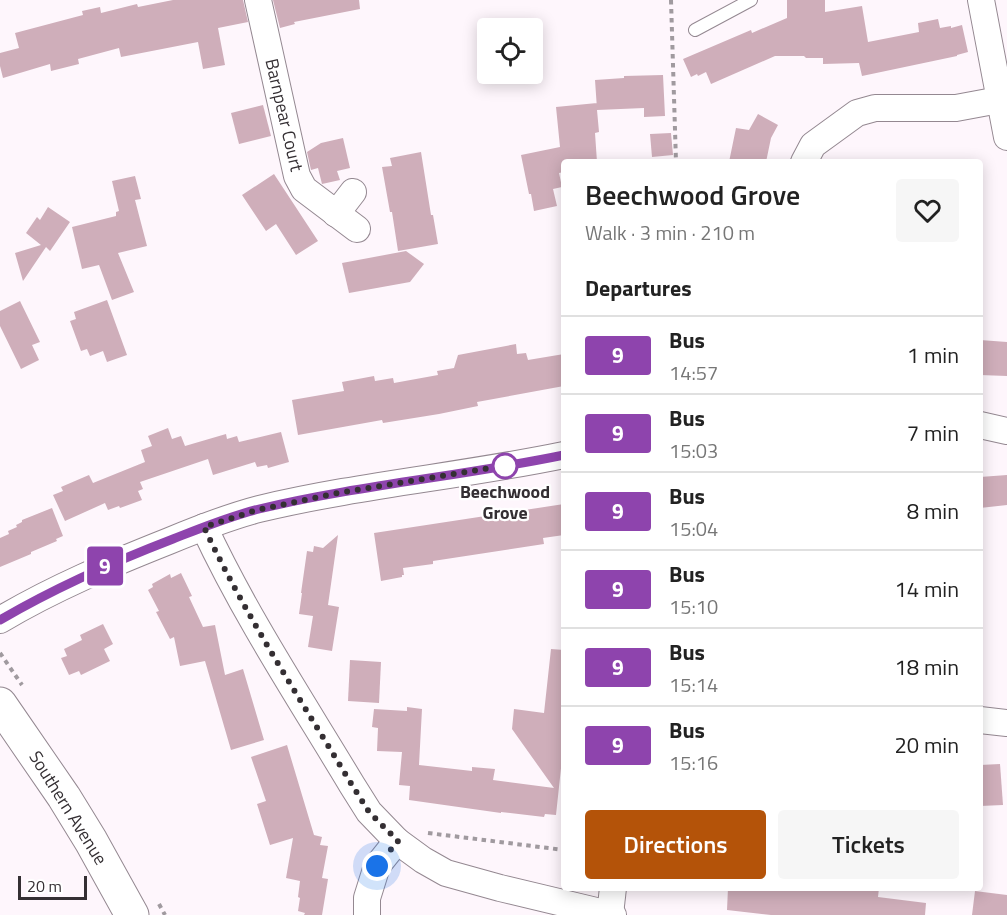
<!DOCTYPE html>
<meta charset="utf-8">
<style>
body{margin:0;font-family:"Titillium Web",sans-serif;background:#f6f6f6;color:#222;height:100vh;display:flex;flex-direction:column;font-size:22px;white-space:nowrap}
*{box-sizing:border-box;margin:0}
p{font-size:20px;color:#767676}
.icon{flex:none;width:33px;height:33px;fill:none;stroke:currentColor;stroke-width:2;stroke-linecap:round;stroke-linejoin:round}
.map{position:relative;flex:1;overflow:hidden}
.sheet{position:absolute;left:561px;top:159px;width:422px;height:732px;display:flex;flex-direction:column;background:#fff;border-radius:6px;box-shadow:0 3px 15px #0003}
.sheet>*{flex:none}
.badge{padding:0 12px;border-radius:4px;font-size:21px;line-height:39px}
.fabs{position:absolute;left:477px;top:18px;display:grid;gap:12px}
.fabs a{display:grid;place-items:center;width:66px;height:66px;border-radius:6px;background:#fff;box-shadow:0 3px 15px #0003;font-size:30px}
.scale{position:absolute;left:18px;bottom:15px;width:69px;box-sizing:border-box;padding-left:6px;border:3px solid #342f33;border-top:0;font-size:16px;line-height:21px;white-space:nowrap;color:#342f33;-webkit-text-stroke:4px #fff;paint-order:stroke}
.you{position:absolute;width:30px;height:30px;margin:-15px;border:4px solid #fff;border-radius:50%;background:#1a73e8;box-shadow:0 0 0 9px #1a73e833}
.map>.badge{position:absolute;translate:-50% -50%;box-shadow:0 0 0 3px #fff}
h2{padding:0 24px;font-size:22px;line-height:54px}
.round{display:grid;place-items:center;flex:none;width:63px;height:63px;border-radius:6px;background:#f6f6f6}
.summary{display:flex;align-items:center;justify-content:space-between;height:102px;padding:0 24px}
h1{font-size:28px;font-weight:600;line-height:45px}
.button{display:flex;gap:12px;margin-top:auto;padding:12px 24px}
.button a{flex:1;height:69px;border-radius:6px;background:#b45309;color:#fff;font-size:24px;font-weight:600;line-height:69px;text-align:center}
.button a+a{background:#f6f6f6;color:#222}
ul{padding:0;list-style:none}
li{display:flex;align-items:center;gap:18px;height:78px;padding:0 24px;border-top:2px solid #e0e0e0}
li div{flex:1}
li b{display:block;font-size:22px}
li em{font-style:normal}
li .badge{min-width:66px;font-weight:700;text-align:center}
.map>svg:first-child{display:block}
</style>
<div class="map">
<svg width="1007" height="915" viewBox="0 0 1007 915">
<rect width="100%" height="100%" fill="#fef6fc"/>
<g fill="#cfaeba">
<polygon points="173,0 243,0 248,22 218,28 225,65 203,69 198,42 121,57 119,48 78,59 79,64 51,71 50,64 3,78 0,66 0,53 19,48 15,33 83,15 82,11 100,7 101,13 137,4 138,7"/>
<polygon points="273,0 359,0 360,9 294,22 295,24 280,28"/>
<polygon points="787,0 825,0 825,12 862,6 868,42 919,32 918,23 938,19 940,28 951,26 951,28 962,25 968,52 957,55 957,56 862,76 859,63 823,64 823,58 806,58 804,56 775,56 711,84 706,72 698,76 697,74 691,77 683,59 751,30 752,33 787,18"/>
<polygon points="663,75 665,116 644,117 644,108 597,110 599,132 595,133 597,162 564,162 564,172 559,173 562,187 553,189 557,206 534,211 531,194 529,194 521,155 560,147 556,107 597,103 597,109 595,80 624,78 624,76"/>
<polygon points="263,105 271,136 239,144 231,113"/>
<polygon points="758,114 778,125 771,138 766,162 729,162 736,128 749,130"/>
<polygon points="671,133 673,155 652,157 650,134"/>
<polygon points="343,138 350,168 337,171 340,180 322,184 318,168 311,170 307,152 321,143"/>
<polygon points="421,152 431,215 433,215 438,244 398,251 392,212 390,212 382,167 392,166 390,158"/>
<polygon points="274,174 318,241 296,255 276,224 266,231 242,195"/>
<polygon points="135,176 141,199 135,200 147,246 118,253 134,292 112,300 99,265 82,269 72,227 116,216 116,212 119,211 112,181"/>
<polygon points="48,207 70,222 50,251 46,247 23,281 15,253 41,245 26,233 37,217 40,220"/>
<polygon points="406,251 424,264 410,282 349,293 342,263"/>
<polygon points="107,300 127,355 107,362 103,351 90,356 87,349 81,351 70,321 76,319 74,312"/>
<polygon points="20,301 40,342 32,345 39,360 21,369 0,326 0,311"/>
<polygon points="980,340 1007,342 1007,376 980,375"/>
<polygon points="516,344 517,354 526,353 528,360 564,354 564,386 477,402 478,406 439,414 383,423 382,420 298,435 292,400 344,391 342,382 374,376 375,381 393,378 394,383 438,375 437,371 454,368 458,355"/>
<polygon points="168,428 172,439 181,436 185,446 226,434 227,439 237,436 239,442 281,432 289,462 268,468 267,465 257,467 255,462 213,475 208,459 140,482 143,489 138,491 142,500 120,508 119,506 108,510 105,503 65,521 53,495 63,491 61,487 89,475 93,483 145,462 141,450 152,446 148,436"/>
<polygon points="1007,475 1007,505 980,508 980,477"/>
<polygon points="564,504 564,535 543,538 544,544 433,561 433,564 403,568 404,575 402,575 402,577 381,581 374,533"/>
<polygon points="52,508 63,536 56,539 57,541 31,552 31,554 0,567 0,538 9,534 8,531 17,527 16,525 22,522 22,520"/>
<polygon points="338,535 328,605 339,607 332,651 308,647 313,616 299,614 302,593 301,593 307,551 313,552 314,546 323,548"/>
<polygon points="181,573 192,596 189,597 203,627 215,625 225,675 243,669 264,740 231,750 205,661 180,666 174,637 170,639 156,612 159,611 148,590 153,587 152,584 170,574 171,578"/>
<polygon points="103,624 113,644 104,649 110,661 81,675 79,671 69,675 61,658 67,656 64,649 82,640 80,635"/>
<polygon points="551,649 564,650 564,760 562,759 556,815 545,814 544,817 501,812 501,813 409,800 410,786 399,785 402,752 377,751 378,728 372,727 374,709 407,711 407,707 422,709 419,765 472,771 472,767 495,769 493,780 554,788 512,729 514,709 544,713"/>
<polygon points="350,660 381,662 379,703 348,701"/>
<polygon points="287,745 314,835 322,837 320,845 328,846 322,878 328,879 322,915 304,915 305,913 298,911 300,898 298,897 300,881 286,878 293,838 270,845 257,804 266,801 251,757"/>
<polygon points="1000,764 1003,805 980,806 980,765"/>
<polygon points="728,888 879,888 878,897 926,903 925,915 771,915 727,910"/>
<polygon points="975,891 1007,895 1007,915 972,915"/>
</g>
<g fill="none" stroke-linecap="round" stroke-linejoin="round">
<g stroke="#948891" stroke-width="14">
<polyline id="lane" points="695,30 751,0"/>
</g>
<g stroke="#948891" stroke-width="28">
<g id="street">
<polyline points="258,0 297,176 304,189 357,229"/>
<polyline points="981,0 1007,137"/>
<polyline points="804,162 813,145 857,113 875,108 956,108 999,100"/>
<polyline points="336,214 353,192"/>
<polyline points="980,425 1007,431"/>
<path d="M204 527C246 617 301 700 352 785L369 812 397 841 423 860 446 873 500 888 613 915"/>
<path d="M0 620C54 588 111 564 169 541 198 529 228 517 259 509 359 485 463 476 564 455"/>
<polyline points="980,720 1007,723"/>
<polyline points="610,914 613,888"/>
<polyline points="367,915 367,898 377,866 397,841"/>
</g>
</g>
<g stroke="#948891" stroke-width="35">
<polyline id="highway" points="0,704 64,797 91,841 132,915"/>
</g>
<g stroke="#a09a9f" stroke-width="4" stroke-dasharray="4.5 4.5" stroke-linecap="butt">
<polyline points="671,0 676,162"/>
<polyline points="0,653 22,685"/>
<polyline points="428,833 564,850"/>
<polyline points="159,904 165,915"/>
</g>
<use href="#lane" stroke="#fff" stroke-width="12"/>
<use href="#street" stroke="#fff" stroke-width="26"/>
<use href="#highway" stroke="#fff" stroke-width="33"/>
</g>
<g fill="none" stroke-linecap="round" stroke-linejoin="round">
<g stroke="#fff" stroke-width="14">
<path id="line" d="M0 620C55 588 113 562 173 539 201 528 230 516 259 509 360 485 463 476 564 455"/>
</g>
<use href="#line" stroke="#8e44ad" stroke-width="9"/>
<path stroke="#342f33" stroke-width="6" stroke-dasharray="0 10.8" d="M377 866 398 841 369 812 352 785C301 700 246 617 204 527L257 510 338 493 509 465 505 466"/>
</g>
<circle fill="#fff" stroke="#8e44ad" stroke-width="3" cx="505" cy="466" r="12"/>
<g text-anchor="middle" stroke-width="4.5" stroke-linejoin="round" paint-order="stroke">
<g font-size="18" fill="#342f33" stroke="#fff">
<text transform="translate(284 115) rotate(77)" y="6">Barnpear Court</text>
<text transform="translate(68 808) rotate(58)" y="6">Southern Avenue</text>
</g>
<g font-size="18" font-weight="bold" fill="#342f33" stroke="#fff">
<text x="505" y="498">Beechwood<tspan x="505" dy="21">Grove</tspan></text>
</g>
</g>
</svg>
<div class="fabs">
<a><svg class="icon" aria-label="locate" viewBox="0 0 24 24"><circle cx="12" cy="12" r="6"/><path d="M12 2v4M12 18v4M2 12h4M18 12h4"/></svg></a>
</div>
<div class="scale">20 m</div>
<div class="you" style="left:377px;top:866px"></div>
<b class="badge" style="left:105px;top:566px;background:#8e44ad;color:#fff">9</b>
<section class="sheet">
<div class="summary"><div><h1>Beechwood Grove</h1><p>Walk · 3 min · 210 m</p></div><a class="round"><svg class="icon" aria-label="heart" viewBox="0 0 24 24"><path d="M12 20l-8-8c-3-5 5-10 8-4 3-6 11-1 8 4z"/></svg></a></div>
<h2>Departures</h2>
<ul>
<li><span class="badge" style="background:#8e44ad;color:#fff">9</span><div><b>Bus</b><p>14:57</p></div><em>1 min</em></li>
<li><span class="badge" style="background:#8e44ad;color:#fff">9</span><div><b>Bus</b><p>15:03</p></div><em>7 min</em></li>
<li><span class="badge" style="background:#8e44ad;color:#fff">9</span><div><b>Bus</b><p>15:04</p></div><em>8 min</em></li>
<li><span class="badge" style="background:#8e44ad;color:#fff">9</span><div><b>Bus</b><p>15:10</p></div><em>14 min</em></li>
<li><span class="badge" style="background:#8e44ad;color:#fff">9</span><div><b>Bus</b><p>15:14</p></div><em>18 min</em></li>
<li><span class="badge" style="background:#8e44ad;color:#fff">9</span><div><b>Bus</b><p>15:16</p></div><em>20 min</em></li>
</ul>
<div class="button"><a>Directions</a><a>Tickets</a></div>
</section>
</div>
